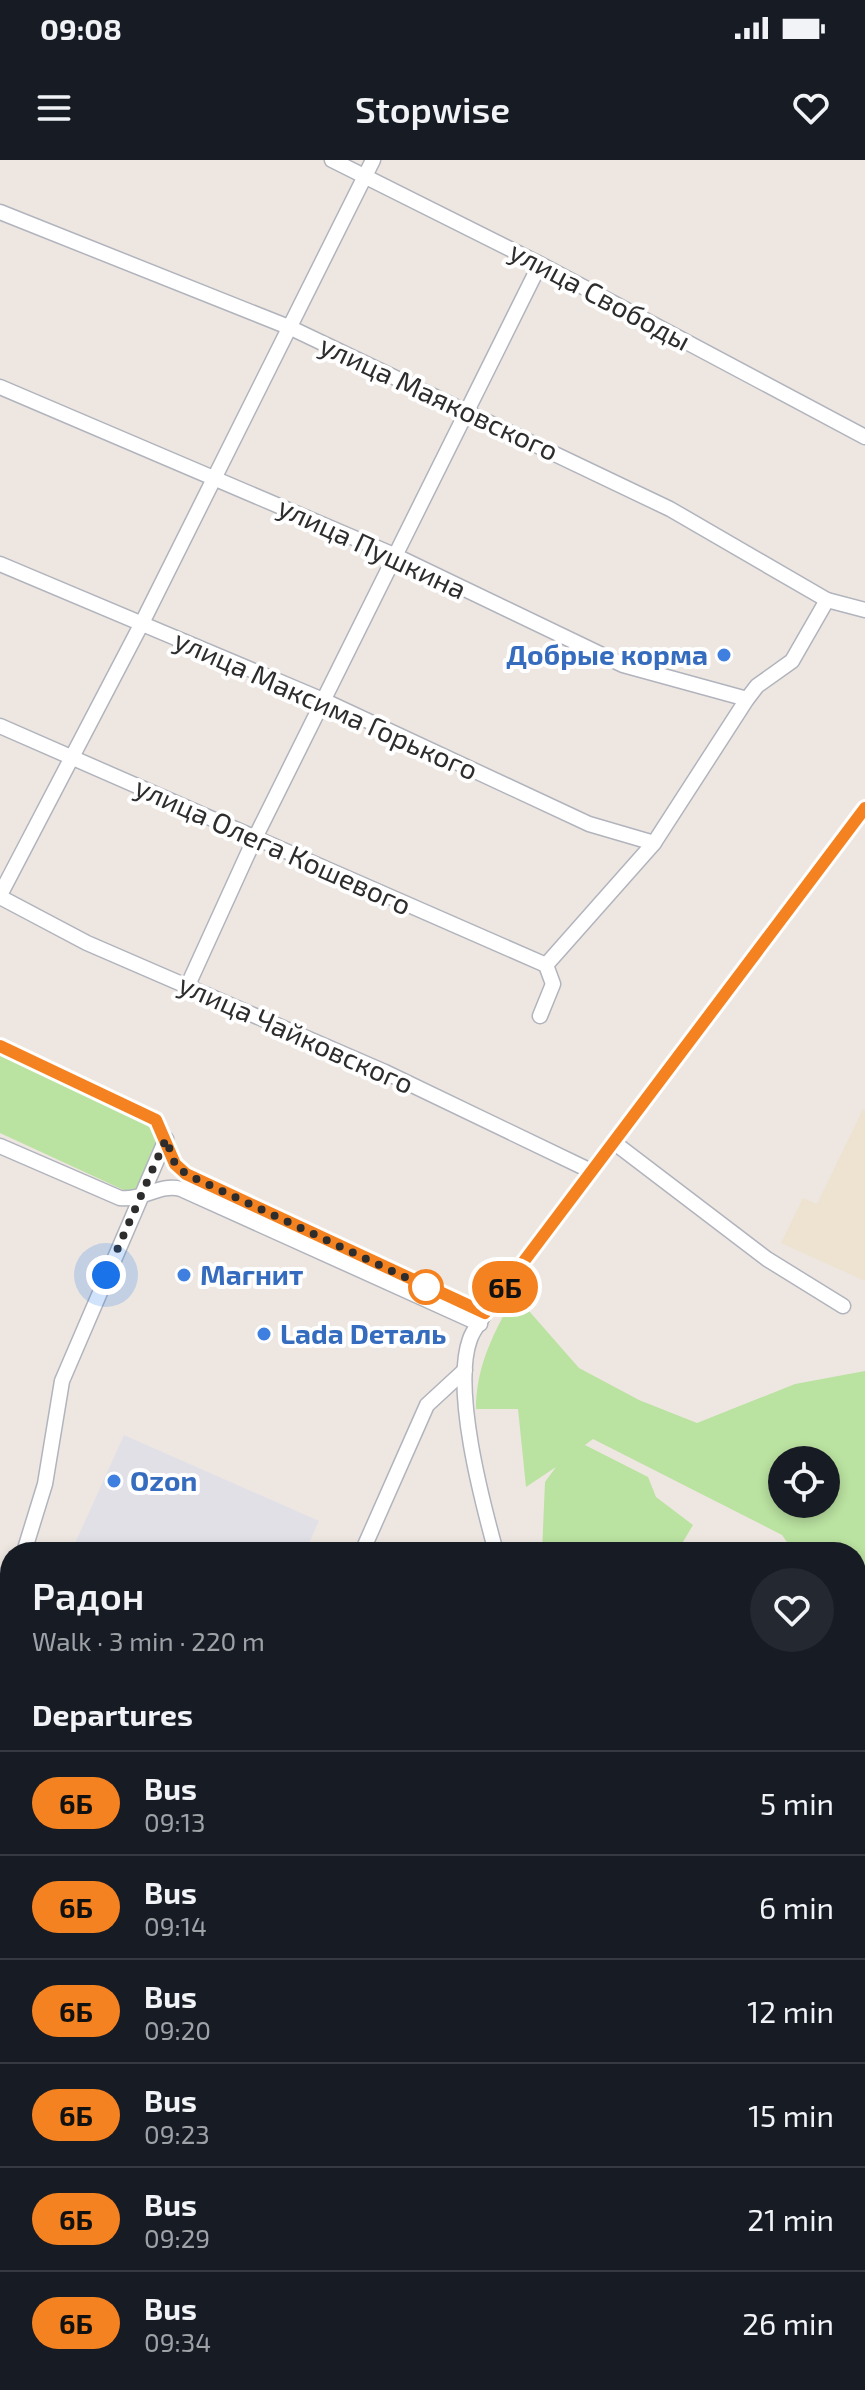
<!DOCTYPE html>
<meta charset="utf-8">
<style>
body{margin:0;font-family:"Exo 2",sans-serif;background:#242831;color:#f1f3f6;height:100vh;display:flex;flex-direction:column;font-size:30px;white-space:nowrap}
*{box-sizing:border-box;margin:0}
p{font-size:26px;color:#9ea1a6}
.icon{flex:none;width:44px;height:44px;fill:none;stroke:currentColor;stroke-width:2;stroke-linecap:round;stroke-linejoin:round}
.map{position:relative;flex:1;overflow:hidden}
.details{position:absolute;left:0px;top:1382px;width:866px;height:848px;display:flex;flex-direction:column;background:#171b24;border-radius:32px 32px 0 0;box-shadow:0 4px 12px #0003}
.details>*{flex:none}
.badge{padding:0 16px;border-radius:26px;font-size:28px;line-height:52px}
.controls{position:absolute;left:768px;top:1286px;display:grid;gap:16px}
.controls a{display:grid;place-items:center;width:72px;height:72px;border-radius:50%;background:#171b24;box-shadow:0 4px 12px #0003;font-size:40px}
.you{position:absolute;width:40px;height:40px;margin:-20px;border:6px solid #fff;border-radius:50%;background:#1a73e8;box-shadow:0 0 0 12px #1a73e833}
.map>.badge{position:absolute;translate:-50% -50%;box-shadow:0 0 0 4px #fff}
h2{padding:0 32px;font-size:30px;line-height:72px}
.round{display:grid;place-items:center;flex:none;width:84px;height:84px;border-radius:42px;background:#242831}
.head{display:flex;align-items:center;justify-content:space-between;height:136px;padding:0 32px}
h1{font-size:38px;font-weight:600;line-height:60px}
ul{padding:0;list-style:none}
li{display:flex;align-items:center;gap:24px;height:104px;padding:0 32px;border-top:2px solid #363941}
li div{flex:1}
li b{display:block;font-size:30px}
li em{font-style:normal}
li .badge{min-width:88px;font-weight:700;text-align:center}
.status{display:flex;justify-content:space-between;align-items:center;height:56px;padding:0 40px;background:#171b24;direction:ltr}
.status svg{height:22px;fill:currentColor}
header{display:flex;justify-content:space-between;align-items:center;height:104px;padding:0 32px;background:#171b24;font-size:36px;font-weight:600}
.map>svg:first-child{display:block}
</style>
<div class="status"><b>09:08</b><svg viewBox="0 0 49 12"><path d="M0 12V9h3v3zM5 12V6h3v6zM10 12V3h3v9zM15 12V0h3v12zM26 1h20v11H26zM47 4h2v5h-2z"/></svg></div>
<header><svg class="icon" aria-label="menu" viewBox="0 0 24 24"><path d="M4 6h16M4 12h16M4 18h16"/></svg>Stopwise<svg class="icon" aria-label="heart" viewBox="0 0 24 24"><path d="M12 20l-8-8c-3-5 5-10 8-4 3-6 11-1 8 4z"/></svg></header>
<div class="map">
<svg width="865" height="2230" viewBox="0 0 865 2230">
<rect width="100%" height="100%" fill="#eee7e1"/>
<polygon fill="#e2e0e7" points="124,1275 319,1361 305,1392 71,1392"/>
<polygon fill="#eee3d1" points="863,949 865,950 865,1121 781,1083 803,1038 817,1044"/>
<g fill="#bae2a0" fill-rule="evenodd">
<polygon points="0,890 155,968 160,979 143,1029 128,1032 0,973"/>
<path d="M515 1135 579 1208 639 1240 697 1263 795 1224 865 1211V1498L856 1484V1392H794L782 1375 593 1279 585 1285 648 1317 656 1337 693 1365 677 1392H542L545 1322 556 1307 526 1327 518 1249H476C476 1206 494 1172 515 1135ZM782 1300H826V1344H782Z"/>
<polygon points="0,1532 10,1536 10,1571 0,1566"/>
<polygon points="7,1655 10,1657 10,1693 0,1689 0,1670"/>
<polygon points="856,1767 865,1771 865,1911 856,1927"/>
<polygon points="0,2065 10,2069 10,2220 28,2220 25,2230 0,2230"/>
<polygon points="856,2132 865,2136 865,2230 723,2230 728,2220 856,2220"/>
<polygon points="629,2220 687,2220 681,2230 625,2230"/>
</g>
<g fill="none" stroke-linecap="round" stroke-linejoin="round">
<g stroke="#b1b4bd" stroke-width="17">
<g id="minor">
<polyline points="332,0 540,104 865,277"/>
<polyline points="0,52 291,168 670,349 827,440 865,450"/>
<polyline points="0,227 394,395 623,505 747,539"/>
<polyline points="0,404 323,540 589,664 654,683"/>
<polyline points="0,566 546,805"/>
<polyline points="0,735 142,463 373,0"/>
<polyline points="0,737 87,783 385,912 591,1011"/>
<polyline points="188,825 254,680 540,104"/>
<polyline points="540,856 553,824 546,805 654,683 747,539 757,526 792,501 827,440"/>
<polyline points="0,886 156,960 175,1004 186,1014 485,1153"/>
<polyline points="616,984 767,1099 843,1146"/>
<path d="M0 986 120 1038C142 1041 160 1023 181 1029L480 1164"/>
<polyline points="24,1392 45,1324 62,1221 166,979"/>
<polyline points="362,1392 427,1245 465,1210"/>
<path d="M496 1392C482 1341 452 1229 470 1179 473 1170 481 1161 485 1153L865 648"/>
<polyline points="0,1448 10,1425"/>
<polyline points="856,1969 865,1954"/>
<polyline points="856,1994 865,2000"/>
<polyline points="288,2220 314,2230"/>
<polyline points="34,2230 38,2220"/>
<polyline points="706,2230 711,2220"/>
</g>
</g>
<use href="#minor" stroke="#fff" stroke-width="14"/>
</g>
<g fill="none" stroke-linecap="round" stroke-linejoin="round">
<g stroke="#fff" stroke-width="18">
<polyline id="line" points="0,886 156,960 175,1004 186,1014 485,1153 865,648"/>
</g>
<use href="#line" stroke="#f58220" stroke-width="12"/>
<polyline stroke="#2d2d2d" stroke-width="8" stroke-dasharray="0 14.4" points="106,1115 166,979 175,1004 186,1014 426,1127"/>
</g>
<g fill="#3f7fe0" stroke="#fff" stroke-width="3">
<circle cx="724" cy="495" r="8"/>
<circle cx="184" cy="1115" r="8"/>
<circle cx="264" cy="1174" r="8"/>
<circle cx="114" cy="1321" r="8"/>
</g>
<circle fill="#fff" stroke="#f58220" stroke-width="4" cx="426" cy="1127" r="16"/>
<g text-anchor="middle" stroke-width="8" stroke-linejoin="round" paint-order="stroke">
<g font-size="28" fill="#2d2d2d" stroke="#fff">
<text transform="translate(600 136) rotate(28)" y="10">улица Свободы</text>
<text transform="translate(439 238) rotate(25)" y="10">улица Маяковского</text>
<text transform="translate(372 388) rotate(25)" y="10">улица Пушкина</text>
<text transform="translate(326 545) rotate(24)" y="10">улица Максима Горького</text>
<text transform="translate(273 686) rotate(24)" y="10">улица Олега Кошевого</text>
<text transform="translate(296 874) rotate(24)" y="10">улица Чайковского</text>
</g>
<g font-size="28" font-weight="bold" fill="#366cbe" stroke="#fff" text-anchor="start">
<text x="708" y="505" text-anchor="end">Добрые корма</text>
<text x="200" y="1125">Магнит</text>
<text x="280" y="1184">Lada Dеталь</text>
<text x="130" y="1331">Ozon</text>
</g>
</g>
</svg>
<div class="controls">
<a><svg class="icon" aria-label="locate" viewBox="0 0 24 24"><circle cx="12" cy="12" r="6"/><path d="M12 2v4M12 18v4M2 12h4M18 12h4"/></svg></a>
</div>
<div class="you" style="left:106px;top:1115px"></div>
<b class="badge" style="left:505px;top:1127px;background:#f58220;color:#111">6Б</b>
<section class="details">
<div class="head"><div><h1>Радон</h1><p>Walk · 3 min · 220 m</p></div><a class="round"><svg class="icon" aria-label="heart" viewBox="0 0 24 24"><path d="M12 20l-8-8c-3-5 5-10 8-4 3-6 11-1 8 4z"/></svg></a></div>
<h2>Departures</h2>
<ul>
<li><span class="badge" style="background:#f58220;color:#111">6Б</span><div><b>Bus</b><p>09:13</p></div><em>5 min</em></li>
<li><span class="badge" style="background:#f58220;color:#111">6Б</span><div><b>Bus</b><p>09:14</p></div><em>6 min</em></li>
<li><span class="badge" style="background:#f58220;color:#111">6Б</span><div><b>Bus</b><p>09:20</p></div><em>12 min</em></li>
<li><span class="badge" style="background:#f58220;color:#111">6Б</span><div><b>Bus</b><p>09:23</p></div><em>15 min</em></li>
<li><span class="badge" style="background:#f58220;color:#111">6Б</span><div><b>Bus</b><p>09:29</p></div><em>21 min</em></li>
<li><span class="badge" style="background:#f58220;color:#111">6Б</span><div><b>Bus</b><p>09:34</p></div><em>26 min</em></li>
</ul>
</section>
</div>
